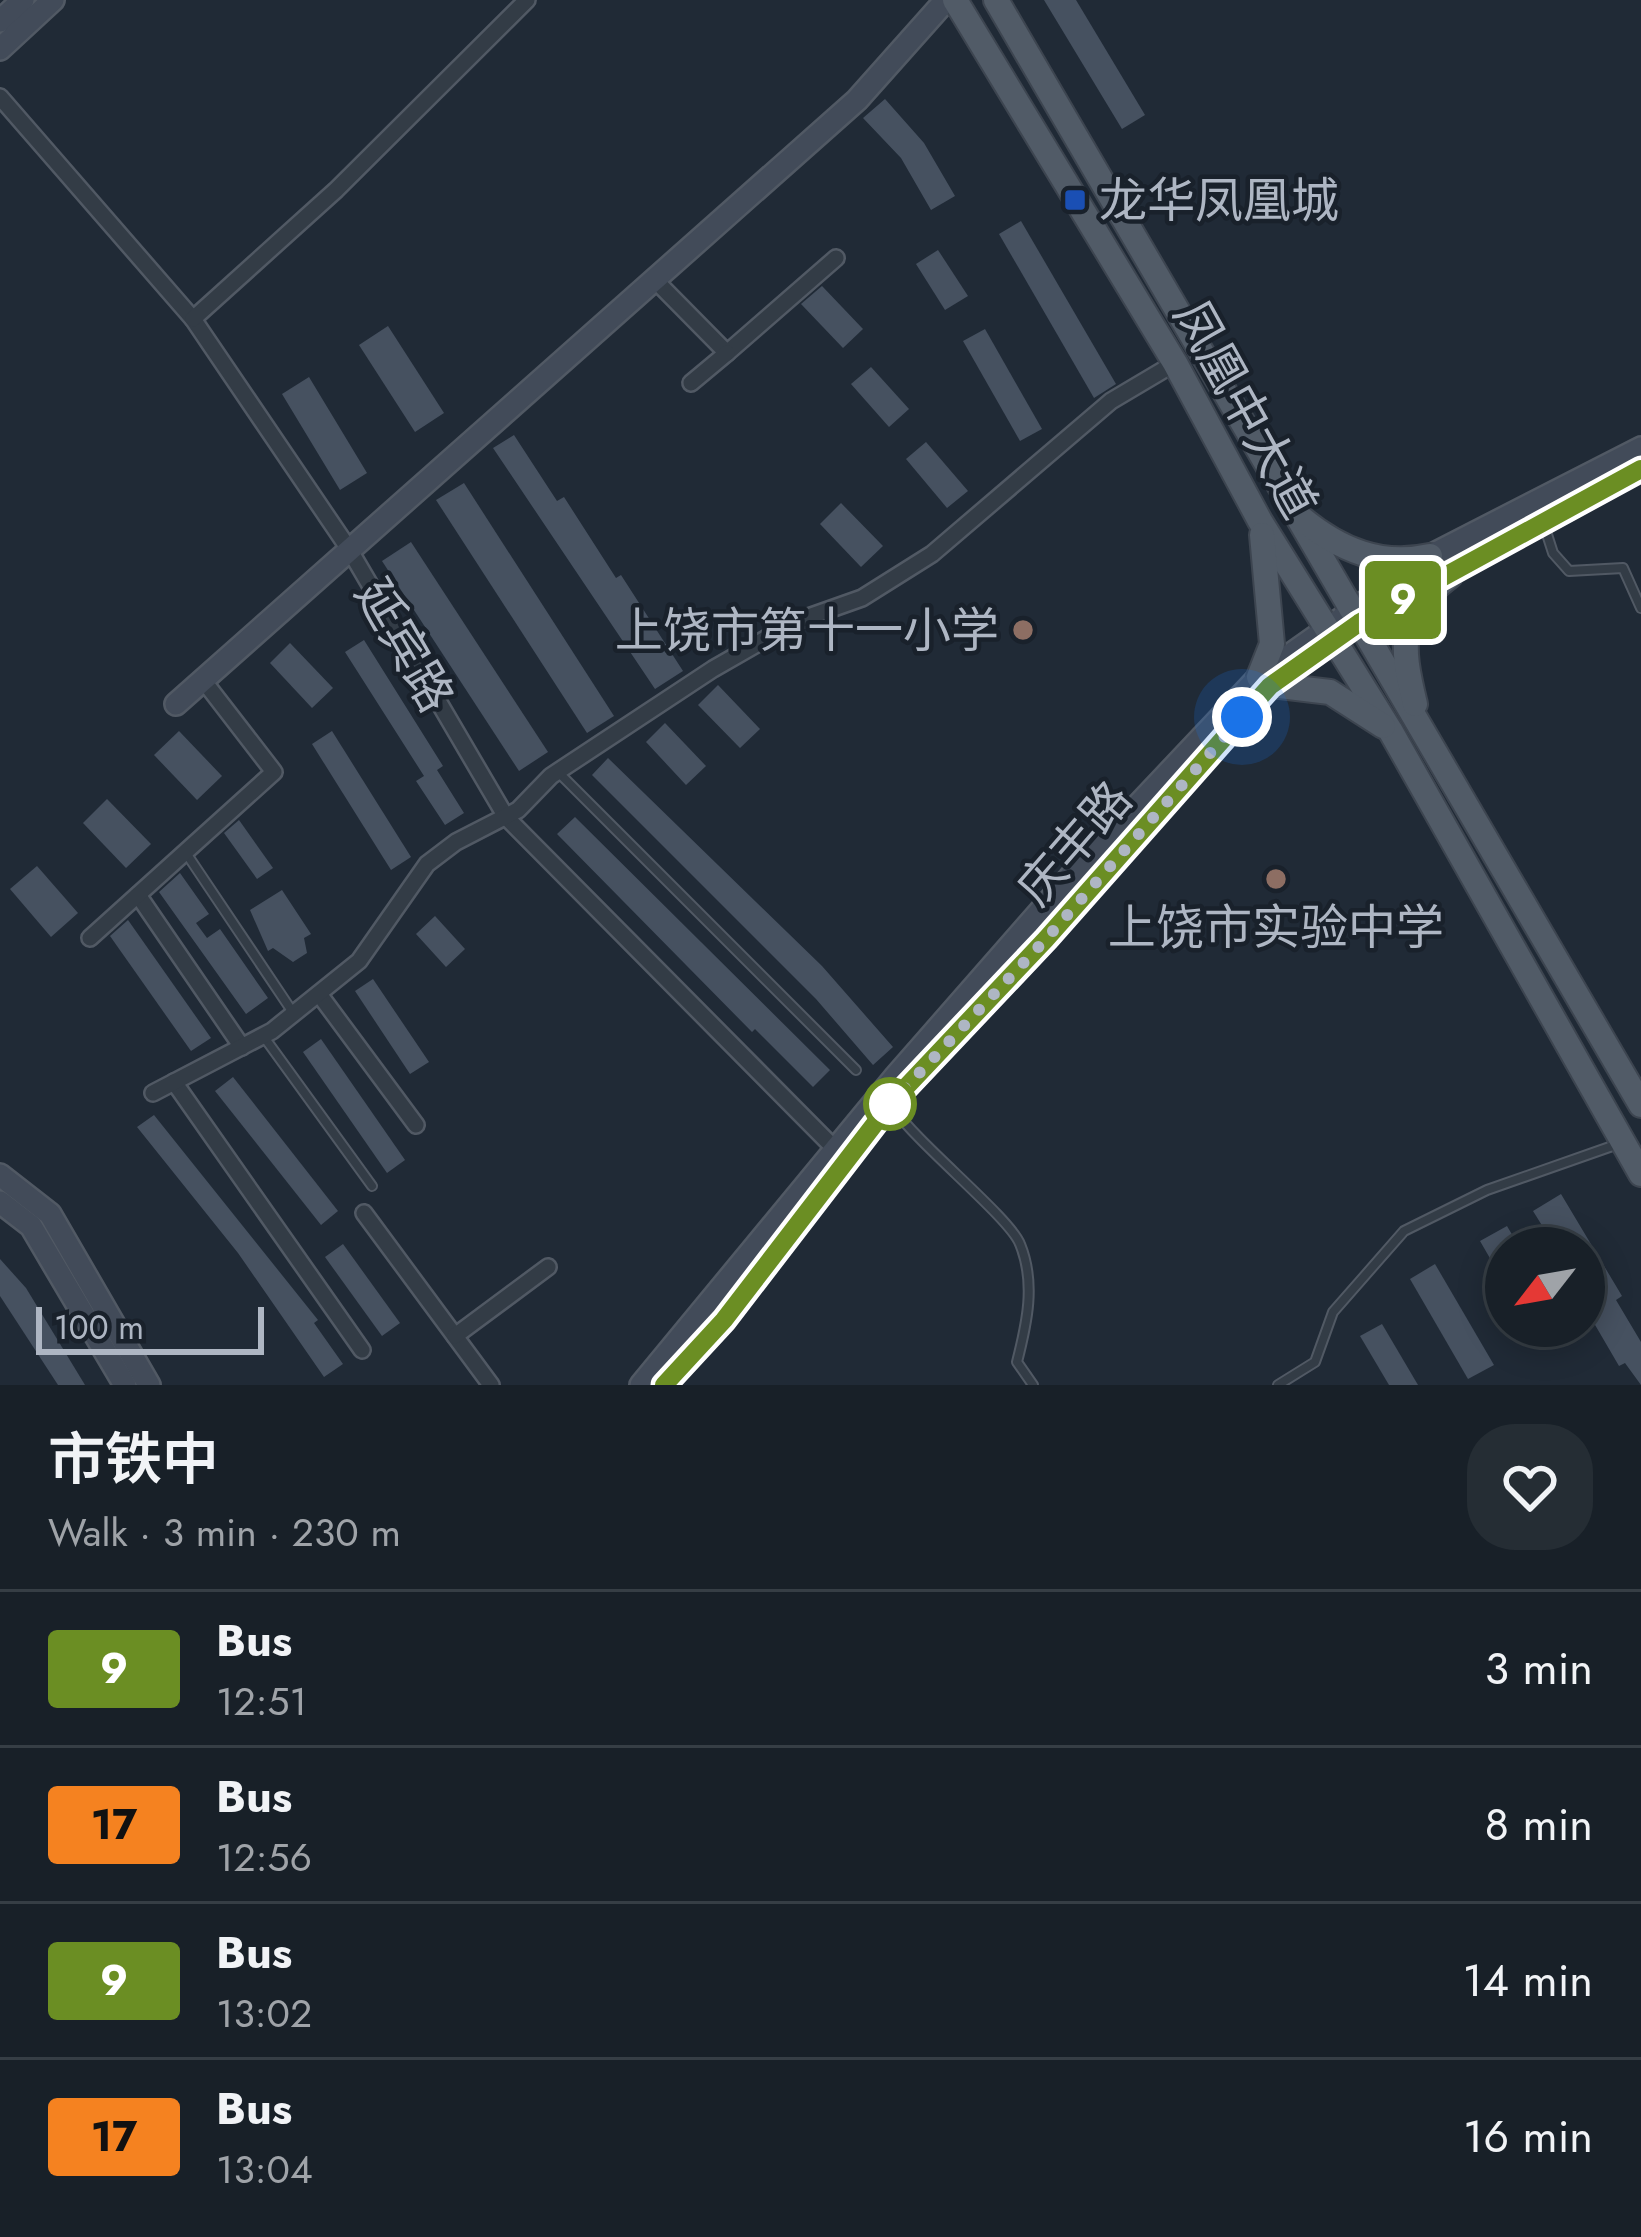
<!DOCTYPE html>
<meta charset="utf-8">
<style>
body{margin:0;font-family:Jost,"Noto Sans SC",sans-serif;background:#252d34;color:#f1f3f6;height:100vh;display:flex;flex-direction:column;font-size:45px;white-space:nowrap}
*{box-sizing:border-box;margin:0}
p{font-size:39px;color:#9fa3a8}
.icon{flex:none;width:66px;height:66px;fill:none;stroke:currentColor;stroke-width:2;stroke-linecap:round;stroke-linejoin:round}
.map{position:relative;height:1385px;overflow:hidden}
.side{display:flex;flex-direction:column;background:#182028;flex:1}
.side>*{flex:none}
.badge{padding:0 24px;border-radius:9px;font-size:42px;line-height:78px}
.needle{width:78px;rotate:239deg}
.fabs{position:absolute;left:1485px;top:1227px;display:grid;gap:24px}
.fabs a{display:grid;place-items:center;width:120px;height:120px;border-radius:50%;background:#182028;box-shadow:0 6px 30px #0003,0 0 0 3px #363e45;font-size:60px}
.scale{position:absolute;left:36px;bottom:30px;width:228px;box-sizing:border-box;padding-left:12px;border:6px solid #aeb6c3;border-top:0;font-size:33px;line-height:42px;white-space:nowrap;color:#aeb6c3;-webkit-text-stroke:9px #19212b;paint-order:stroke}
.you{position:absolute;width:60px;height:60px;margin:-30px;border:9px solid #fff;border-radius:50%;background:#1a73e8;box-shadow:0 0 0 18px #1a73e833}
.map>.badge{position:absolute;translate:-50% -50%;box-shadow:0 0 0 6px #fff}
.round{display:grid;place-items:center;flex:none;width:126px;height:126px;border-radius:48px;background:#252d34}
.head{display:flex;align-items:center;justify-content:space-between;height:204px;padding:0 48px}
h1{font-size:57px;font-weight:600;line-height:90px}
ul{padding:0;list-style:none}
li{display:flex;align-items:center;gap:36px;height:156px;padding:0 48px;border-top:3px solid #363e45}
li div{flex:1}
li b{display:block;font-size:45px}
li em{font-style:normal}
li .badge{min-width:132px;font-weight:700;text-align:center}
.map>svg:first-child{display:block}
</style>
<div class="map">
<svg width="1641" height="1385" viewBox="0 0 1641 1385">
<rect width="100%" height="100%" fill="#202a36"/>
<g fill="#465160">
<polygon points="1044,0 1076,0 1145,115 1122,129"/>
<polygon points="885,99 924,143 955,196 931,210 901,158 863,118"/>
<polygon points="1021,221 1116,384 1094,398 999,234"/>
<polygon points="938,250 968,296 945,310 916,264"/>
<polygon points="822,286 863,329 843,348 801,304"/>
<polygon points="388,326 444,413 415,432 359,345"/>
<polygon points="985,329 1042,429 1020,441 963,341"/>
<polygon points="871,367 909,409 889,427 851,384"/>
<polygon points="309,377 367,473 340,490 282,394"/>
<polygon points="514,435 557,501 564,497 616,578 621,575 683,671 655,689 493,448"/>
<polygon points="926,442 968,491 947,508 906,459"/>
<polygon points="464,483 614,716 587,733 436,500"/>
<polygon points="841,503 883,546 861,567 820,524"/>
<polygon points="411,542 548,752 519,771 382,561"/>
<polygon points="364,640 443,766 437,770 464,813 445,825 416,781 424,776 345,652"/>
<polygon points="290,643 333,688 312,708 270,663"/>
<polygon points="718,685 760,729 740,748 698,705"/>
<polygon points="665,723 706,766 686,785 646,742"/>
<polygon points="179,731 222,776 197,800 154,755"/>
<polygon points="332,731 411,857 391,870 312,744"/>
<polygon points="608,758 822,966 893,1047 873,1065 816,999 592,775"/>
<polygon points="107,799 151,844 126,868 83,823"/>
<polygon points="575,817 830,1070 813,1087 755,1029 752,1032 557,834"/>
<polygon points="239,820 273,868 257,879 224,833"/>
<polygon points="37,866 78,913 51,937 10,889"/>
<polygon points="180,873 209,914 196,923 207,938 220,929 268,998 246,1014 159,892"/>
<polygon points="282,890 311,934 304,938 307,953 293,962 273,948 268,951 250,910"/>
<polygon points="435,916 465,949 446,967 416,934"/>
<polygon points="128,920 211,1038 191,1051 110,936"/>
<polygon points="373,979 429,1062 410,1074 355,991"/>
<polygon points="321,1039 405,1160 387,1173 303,1052"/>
<polygon points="233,1077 338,1211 321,1225 215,1091"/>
<polygon points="154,1115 318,1320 314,1323 343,1364 324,1377 238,1253 137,1127"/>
<polygon points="1561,1194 1622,1296 1616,1300 1641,1342 1641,1385 1625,1363 1619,1366 1591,1318 1594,1311 1584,1295 1584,1248 1556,1248 1533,1211"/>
<polygon points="1507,1226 1520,1248 1506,1248 1506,1286 1480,1241"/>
<polygon points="343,1244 400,1323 382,1336 325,1257"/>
<polygon points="0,1259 26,1288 85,1385 58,1385 0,1296"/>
<polygon points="1435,1264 1494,1365 1468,1379 1410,1279"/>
<polygon points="1382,1324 1418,1385 1389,1385 1360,1336"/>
</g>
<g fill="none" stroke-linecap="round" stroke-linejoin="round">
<g stroke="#515964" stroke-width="12">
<g id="lane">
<polyline points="1545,528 1553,553 1569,571 1623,568 1641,608"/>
<polyline points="559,773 856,1070"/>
<polyline points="186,853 294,1014"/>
<polyline points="264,1037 372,1186"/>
<path d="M894 1109C919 1145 1010 1218 1020 1244 1036 1283 1027 1323 1017 1362L1033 1385"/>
<polyline points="1278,1385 1315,1362 1333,1312 1404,1231 1487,1190 1621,1143"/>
</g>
</g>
<g stroke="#515964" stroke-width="20">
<g id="street">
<polyline points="0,97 193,319 349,549 506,817 840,1154"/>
<polyline points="654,279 727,353 836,258"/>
<polyline points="193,319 336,190 527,0"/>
<polyline points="691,383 727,353"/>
<polyline points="138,895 242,1047"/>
<polyline points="90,938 274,772 203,680"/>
<polyline points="319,994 416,1125"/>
<polyline points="174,1082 362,1350"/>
<polyline points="153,1093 272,1031 359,961 427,864 456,842 518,810 551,776 713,669 797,621 862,598 932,554 1111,401 1175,363"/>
<polyline points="364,1213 491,1385"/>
<polyline points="455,1336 548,1267"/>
</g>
</g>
<g stroke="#515964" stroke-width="26">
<g id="secondary">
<polyline points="0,21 23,0"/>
<polyline points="0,49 53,0"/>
<polyline points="176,704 857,100 946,0"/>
<polyline points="0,1175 50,1214 149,1385"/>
<polyline points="0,1202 31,1226 125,1385"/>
<polyline points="641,1385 896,1076 1073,874 1259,677 1430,556 1641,448"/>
<polyline points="664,1385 724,1320 890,1104 1046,939 1270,685 1359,623 1641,469"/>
</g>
</g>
<g stroke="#3d4550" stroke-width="28">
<g id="primary">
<polyline points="955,0 1175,363 1260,521 1390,730 1641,1174"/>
<polyline points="996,0 1641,1105"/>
<path d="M1301 518C1340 550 1381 567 1430 556"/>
<polyline points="1259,677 1272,644 1262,535"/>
<polyline points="1270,685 1330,692 1383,726"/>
<path d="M1415 704C1400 642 1398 616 1450 576"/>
</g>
</g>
<use href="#lane" stroke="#333c46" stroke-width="8"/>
<use href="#street" stroke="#333c46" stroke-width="15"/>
<use href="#secondary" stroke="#424b59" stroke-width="21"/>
<use href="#primary" stroke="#515b67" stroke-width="24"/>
</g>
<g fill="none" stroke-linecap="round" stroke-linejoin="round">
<g stroke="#fff" stroke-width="27">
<polyline id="line" points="664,1385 724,1320 890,1104 1046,939 1270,686 1359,623 1641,469"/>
</g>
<use href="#line" stroke="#6b8e23" stroke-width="18"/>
<polyline stroke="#aeb6c3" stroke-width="12" stroke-dasharray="0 21.6" points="890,1104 1046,939 1242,717"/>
</g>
<rect fill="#1a4fb4" stroke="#19212b" stroke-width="4.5" x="1063" y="188" width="24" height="24" rx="6"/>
<g fill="#8d6e63" stroke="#19212b" stroke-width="4.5">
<circle cx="1023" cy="630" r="12"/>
<circle cx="1276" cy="879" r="12"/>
</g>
<circle fill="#fff" stroke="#6b8e23" stroke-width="6" cx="890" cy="1104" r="24"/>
<g text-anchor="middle" stroke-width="9" stroke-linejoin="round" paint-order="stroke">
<g font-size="48" fill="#aeb6c3" stroke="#19212b" text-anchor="start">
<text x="1099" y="217">龙华凤凰城</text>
<text x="999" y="647" text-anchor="end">上饶市第十一小学</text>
<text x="1276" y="944" text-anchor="middle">上饶市实验中学</text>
</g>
<g font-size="48" fill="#aeb6c3" stroke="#19212b">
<text transform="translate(1246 409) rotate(61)" y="17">凤凰中大道</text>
<text transform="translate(405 645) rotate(60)" y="17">延宾路</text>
<text transform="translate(1074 843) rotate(-49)" y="17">庆丰路</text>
</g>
</g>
</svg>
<div class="fabs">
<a><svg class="needle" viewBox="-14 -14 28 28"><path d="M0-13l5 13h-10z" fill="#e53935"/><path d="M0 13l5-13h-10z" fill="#9fa3a8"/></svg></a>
</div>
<div class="scale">100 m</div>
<div class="you" style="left:1242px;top:717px"></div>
<b class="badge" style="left:1403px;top:600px;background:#6b8e23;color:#fff">9</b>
</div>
<section class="side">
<div class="head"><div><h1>市铁中</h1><p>Walk · 3 min · 230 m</p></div><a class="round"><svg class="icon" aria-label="heart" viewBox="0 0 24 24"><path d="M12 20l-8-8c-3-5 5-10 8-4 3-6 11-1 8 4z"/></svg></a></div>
<ul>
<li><span class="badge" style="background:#6b8e23;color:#fff">9</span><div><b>Bus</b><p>12:51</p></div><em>3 min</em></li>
<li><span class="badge" style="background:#f58220;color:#111">17</span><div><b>Bus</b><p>12:56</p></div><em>8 min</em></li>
<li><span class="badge" style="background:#6b8e23;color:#fff">9</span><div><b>Bus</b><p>13:02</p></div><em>14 min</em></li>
<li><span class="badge" style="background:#f58220;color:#111">17</span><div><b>Bus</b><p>13:04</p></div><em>16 min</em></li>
</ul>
</section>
